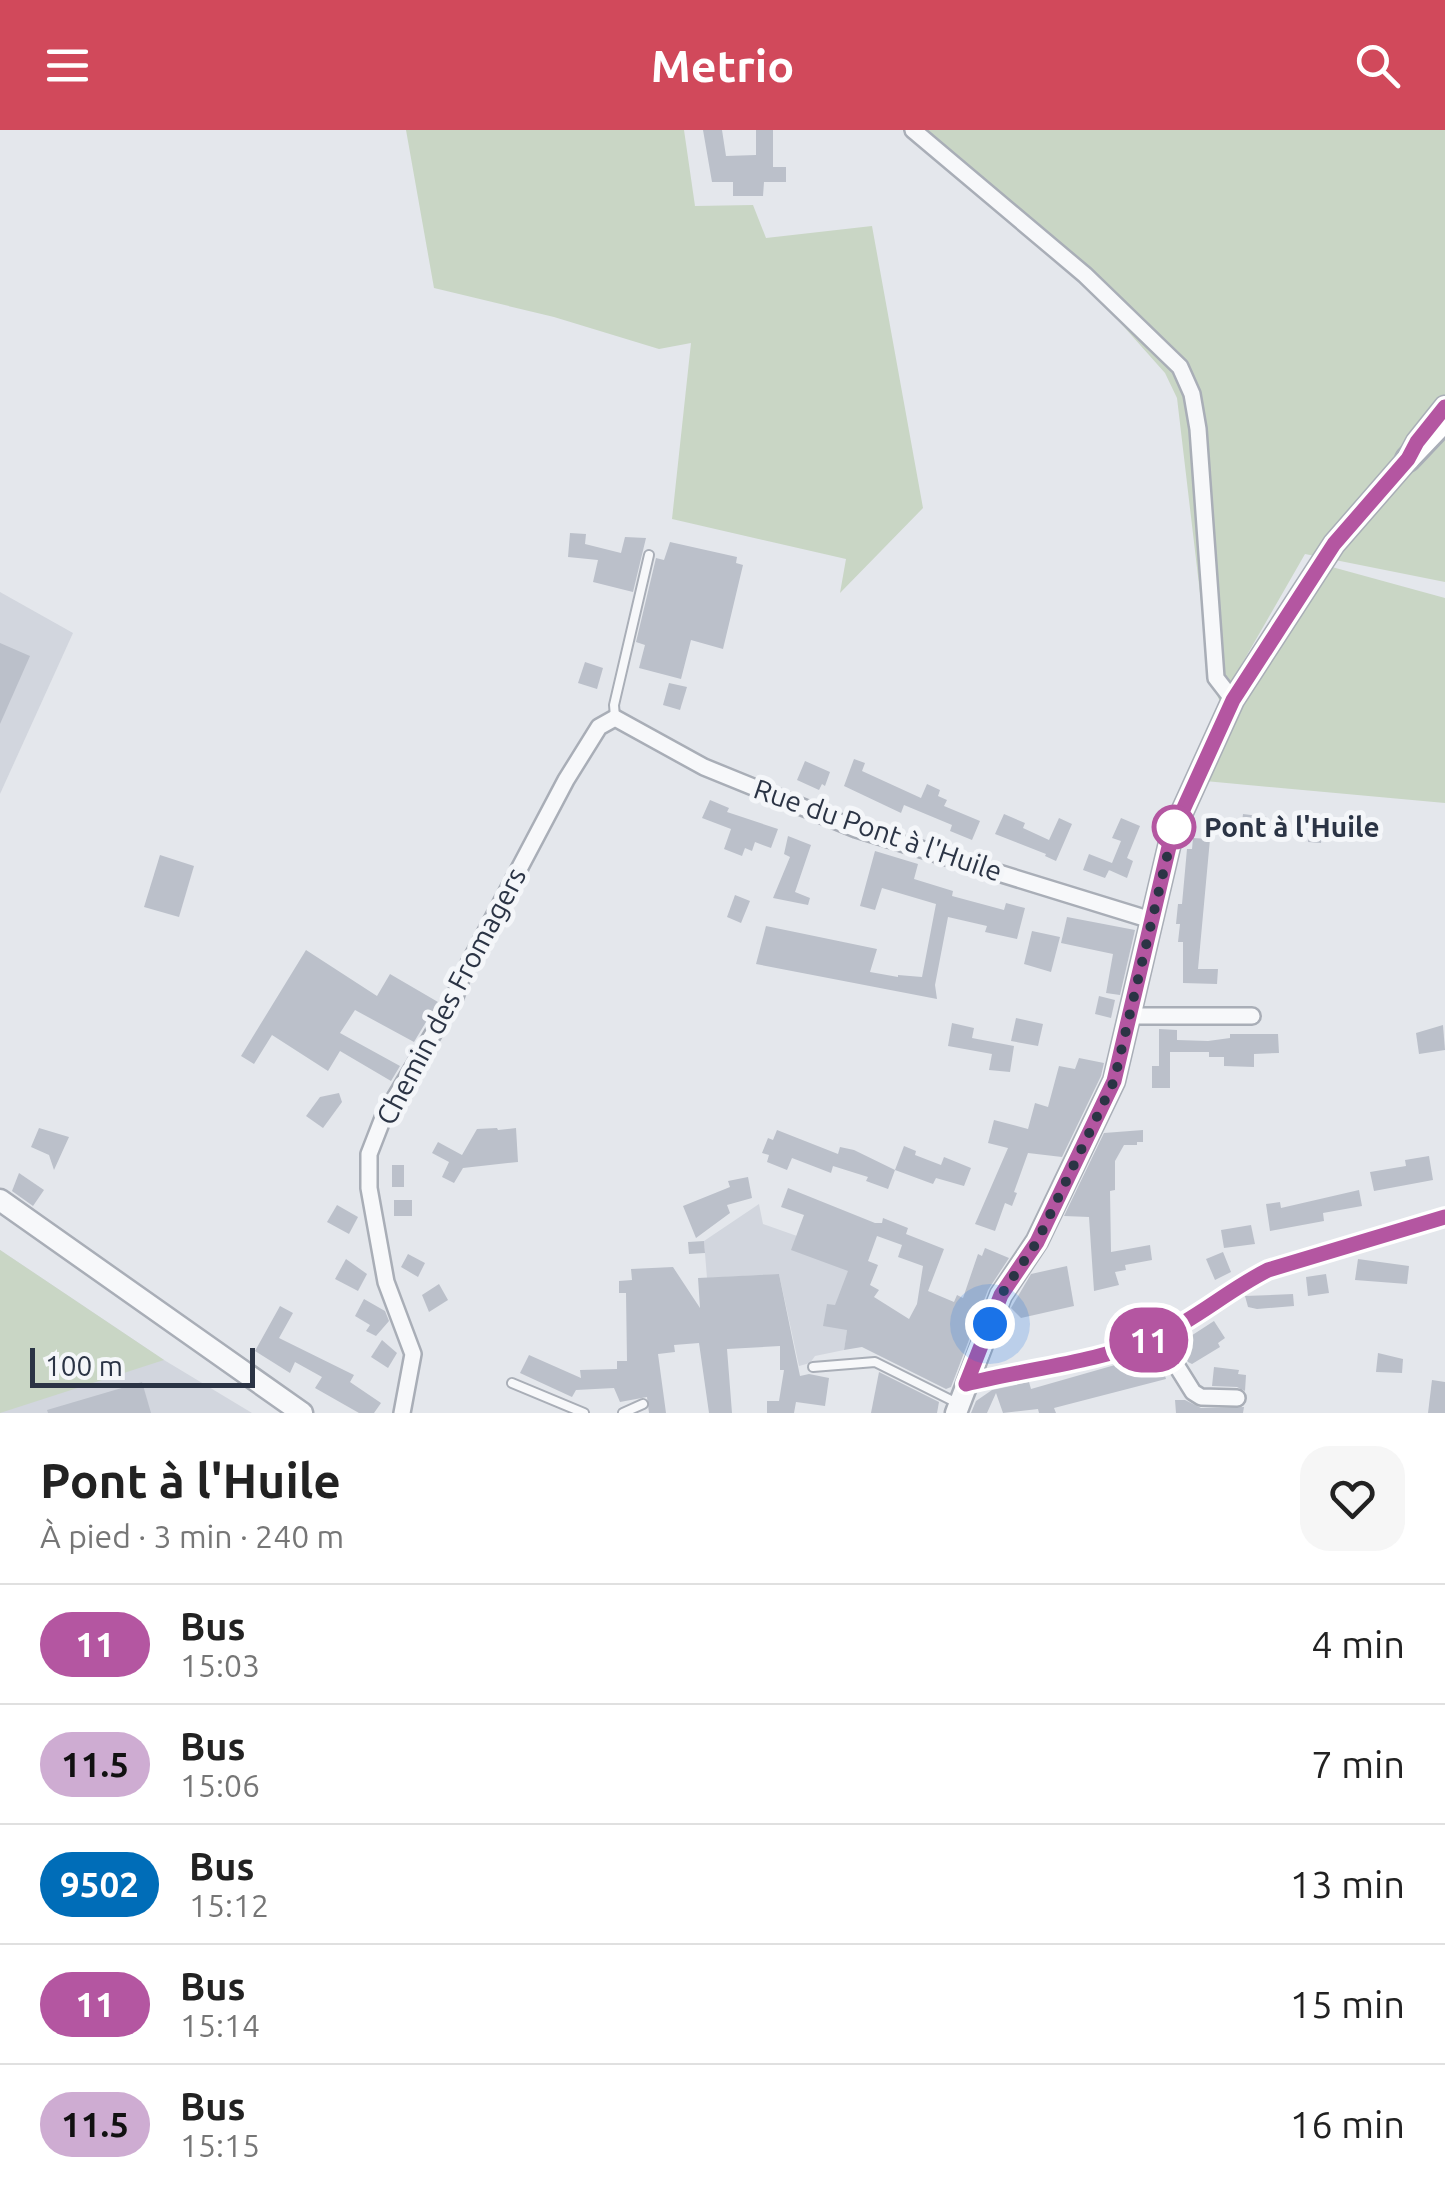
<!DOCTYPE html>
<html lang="fr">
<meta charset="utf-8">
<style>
body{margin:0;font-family:Ubuntu,sans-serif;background:#f6f6f6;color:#222;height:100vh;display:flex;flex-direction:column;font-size:38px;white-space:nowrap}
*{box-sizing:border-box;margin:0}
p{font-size:32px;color:#767676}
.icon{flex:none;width:55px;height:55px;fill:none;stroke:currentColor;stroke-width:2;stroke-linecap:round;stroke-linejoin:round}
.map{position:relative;height:1283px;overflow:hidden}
.sheet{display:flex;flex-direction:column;background:#fff;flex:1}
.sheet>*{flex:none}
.badge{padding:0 20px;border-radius:32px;font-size:35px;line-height:65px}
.scale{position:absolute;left:30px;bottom:25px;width:225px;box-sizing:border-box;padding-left:10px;border:5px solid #2b3445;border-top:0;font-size:28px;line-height:35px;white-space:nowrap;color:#2b3445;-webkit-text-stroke:8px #f4f6f9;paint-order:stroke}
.you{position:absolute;width:50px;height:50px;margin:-25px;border:8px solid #fff;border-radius:50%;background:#1a73e8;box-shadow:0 0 0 15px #1a73e833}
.map>.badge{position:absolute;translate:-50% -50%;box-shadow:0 0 0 5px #fff}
.round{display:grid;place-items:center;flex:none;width:105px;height:105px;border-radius:30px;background:#f6f6f6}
.headline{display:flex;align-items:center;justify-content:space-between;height:170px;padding:0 40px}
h1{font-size:48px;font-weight:600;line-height:75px}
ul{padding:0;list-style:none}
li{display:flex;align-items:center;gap:30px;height:120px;padding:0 40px;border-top:2px solid #e0e0e0}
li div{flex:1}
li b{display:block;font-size:38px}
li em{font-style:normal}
li .badge{min-width:110px;font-weight:700;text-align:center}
header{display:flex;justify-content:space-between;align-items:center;height:130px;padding:0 40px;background:#d1495b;color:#fff;font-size:45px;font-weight:600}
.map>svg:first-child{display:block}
</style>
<header><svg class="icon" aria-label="menu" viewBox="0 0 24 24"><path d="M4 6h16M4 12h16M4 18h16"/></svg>Metrio<svg class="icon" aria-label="search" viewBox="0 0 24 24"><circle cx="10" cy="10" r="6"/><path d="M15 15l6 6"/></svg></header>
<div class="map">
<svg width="1445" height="1283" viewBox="0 0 1445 1283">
<rect width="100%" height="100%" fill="#e4e7ec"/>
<g fill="#d2d6de">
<polygon points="0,462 73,503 0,664"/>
<polygon points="759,1074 763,1094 868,1131 850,1182 844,1220 815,1226 810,1233 799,1236 779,1144 707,1148 704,1111"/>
<polygon points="0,1120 164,1230 252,1283 0,1283"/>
</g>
<g fill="#c9d6c5">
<polygon points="406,0 684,0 695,76 753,75 766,108 872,96 923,378 840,463 846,429 672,389 691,213 659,219 554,187 434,158"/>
<polygon points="923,0 1445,0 1445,452 1305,424 1220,572 1210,548 1177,268 1165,243 1036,98"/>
<polygon points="1332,437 1445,468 1445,673 1205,651 1238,576 1286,498"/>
<polygon points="0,1120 164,1230 0,1283"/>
</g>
<g fill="#bbc0ca" fill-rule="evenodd">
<polygon points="703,0 722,0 726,26 756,25 756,0 773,0 773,37 786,37 786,52 764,52 763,66 733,66 733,52 712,52"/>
<polygon points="570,403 586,404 585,414 621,423 625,407 646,408 633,462 593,452 598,430 568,427"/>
<polygon points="670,412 737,427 736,433 743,435 723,519 691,510 681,549 639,538 645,515 636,512 656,428 664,430"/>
<polygon points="0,513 30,526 0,594"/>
<polygon points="585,532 603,538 597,559 578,553"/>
<polygon points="669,553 687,557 680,580 663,575"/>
<polygon points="854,629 865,633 862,641 921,668 927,654 940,660 938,666 947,670 944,676 980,691 972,710 950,701 952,695 904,675 901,683 844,656"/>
<polygon points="805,631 830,642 825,656 822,654 819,660 797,650"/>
<polygon points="710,670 729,678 727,682 778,699 771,718 755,712 752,721 745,718 742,726 724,719 731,699 702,688"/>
<polygon points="1004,684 1025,693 1023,698 1049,710 1059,688 1072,694 1056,731 1045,726 1046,724 995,704"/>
<polygon points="1243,684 1267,687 1265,702 1241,701"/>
<polygon points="1121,688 1140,696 1127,728 1133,731 1127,748 1109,740 1112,734 1105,748 1083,740 1089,724 1112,733 1121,711 1112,708"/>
<polygon points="1310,688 1322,689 1321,713 1308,712"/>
<polygon points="788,706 811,715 795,762 810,768 808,775 773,768 790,727 784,724"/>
<polygon points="1193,708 1210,709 1198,839 1218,839 1217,854 1183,853 1183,812 1178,812 1180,794 1176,794 1178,774 1182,774 1187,719 1192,719"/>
<polygon points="875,721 918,734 914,749 953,761 952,766 1004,780 1006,773 1025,778 1017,809 985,802 987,796 948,787 935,855 937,869 756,834 766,796 877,819 870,842 898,847 898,845 922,847 936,774 882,758 875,780 860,776"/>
<polygon points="160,725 194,736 179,787 144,777"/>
<polygon points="735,765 750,771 741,793 727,787"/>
<polygon points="1067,787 1135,800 1120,865 1106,863 1113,824 1061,813"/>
<polygon points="1032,801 1060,807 1051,842 1024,834"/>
<polygon points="306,820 377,866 390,844 438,872 414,912 355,880 340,903 400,936 391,951 340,921 328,941 272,905 254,934 241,926"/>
<polygon points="1099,866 1115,870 1111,888 1095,884"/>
<polygon points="1016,888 1043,894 1038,916 1011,911"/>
<polygon points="952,893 974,898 972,908 1014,916 1010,942 989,940 992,924 948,916"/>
<polygon points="1443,895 1445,920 1419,924 1416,903"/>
<polygon points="1159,899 1177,900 1177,910 1208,911 1230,908 1230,904 1278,904 1279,923 1254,924 1254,937 1224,936 1224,927 1209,927 1209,922 1170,922 1170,958 1152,958 1152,936 1159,936"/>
<polygon points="1079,928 1104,933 1101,946 1062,1027 1028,1023 1014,1062 1017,1063 1012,1076 1005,1073 995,1101 975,1094 1008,1018 988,1013 994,990 1028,999 1035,973 1048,977 1059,936 1075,939"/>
<polygon points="339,963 342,972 323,998 306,986 320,967"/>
<polygon points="39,998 69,1007 54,1040 49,1025 31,1017"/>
<polygon points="497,998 498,1000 516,998 518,1032 463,1038 454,1053 442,1047 449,1032 432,1023 438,1012 462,1025 477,999"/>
<polygon points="777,1000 838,1024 840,1017 854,1020 895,1040 904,1016 916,1021 915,1025 941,1035 944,1027 971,1038 964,1056 936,1048 933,1054 895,1040 888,1059 866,1051 868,1047 833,1036 831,1043 792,1028 787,1040 767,1032 769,1025 762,1023 768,1008 773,1010"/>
<polygon points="1143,1000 1143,1012 1137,1012 1137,1015 1124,1015 1115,1031 1115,1060 1110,1061 1111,1122 1150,1115 1152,1130 1125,1135 1126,1140 1115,1142 1119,1155 1094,1161 1089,1087 1064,1086 1104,1003"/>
<polygon points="1429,1026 1433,1050 1374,1061 1370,1042 1406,1036 1405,1030"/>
<rect x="392" y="1035" width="12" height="22"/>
<polygon points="19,1043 44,1060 33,1076 12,1061"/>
<polygon points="748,1047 752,1068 727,1075 730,1083 696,1108 683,1076 730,1057 728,1051"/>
<path d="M788 1058 875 1093H882L883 1088 908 1098 906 1104 944 1119 928 1161 954 1172 957 1165 963 1168 978 1124 982 1126 985 1118 1009 1128 988 1160 951 1257 946 1259 862 1217 844 1220 847 1200 823 1196 827 1174 835 1175 848 1141 791 1120 804 1085 781 1077ZM877 1106 902 1115 898 1127 923 1136 917 1174 909 1189 874 1167 879 1160 870 1155 878 1135 868 1131Z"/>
<polygon points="1359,1060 1362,1076 1323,1083 1324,1091 1270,1101 1266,1074 1280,1072 1281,1078"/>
<rect x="394" y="1070" width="18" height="16"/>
<polygon points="337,1075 358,1087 349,1104 327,1092"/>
<polygon points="1251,1095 1255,1114 1224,1118 1221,1100"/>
<polygon points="704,1111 705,1123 689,1124 688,1112"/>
<polygon points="1223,1122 1231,1142 1215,1150 1206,1129"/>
<polygon points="408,1124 425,1133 418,1147 401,1137"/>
<polygon points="346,1129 367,1144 358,1161 335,1149"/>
<polygon points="1358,1129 1409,1136 1407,1154 1355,1150"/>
<polygon points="1067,1136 1074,1176 1021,1188 1011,1178 1031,1144"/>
<polygon points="673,1137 700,1178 698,1148 779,1144 800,1246 809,1244 829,1248 825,1276 796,1272 794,1283 767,1283 767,1271 779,1271 784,1240 780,1240 780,1216 727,1219 732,1283 709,1283 699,1213 674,1215 675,1222 658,1224 666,1283 649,1283 647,1267 620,1272 614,1258 576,1260 572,1267 520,1243 529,1225 581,1248 580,1240 617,1239 617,1231 627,1231 626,1163 619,1163 619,1151 632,1150 631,1139"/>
<polygon points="1326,1144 1329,1163 1308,1166 1306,1147"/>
<polygon points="439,1154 448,1170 429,1182 422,1165"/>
<polygon points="1293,1164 1294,1176 1257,1179 1248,1177 1245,1166"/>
<polygon points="364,1169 385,1181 389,1191 376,1206 366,1201 370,1195 355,1186"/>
<polygon points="280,1176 293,1183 279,1208 354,1245 350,1252 381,1273 374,1283 359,1283 315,1258 322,1247 295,1232 290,1243 255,1221"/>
<polygon points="1214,1191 1225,1208 1218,1213 1220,1217 1192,1234 1188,1232 1177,1215"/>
<polygon points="382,1210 397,1223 388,1238 371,1227"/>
<polygon points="1378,1223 1403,1229 1402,1243 1376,1242"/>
<polygon points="1143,1227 1145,1234 1160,1230 1166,1249 1054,1278 1056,1283 1039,1283 1038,1279 1003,1283 996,1263 987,1283 971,1283 976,1271 992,1260 1029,1252 1031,1259"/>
<polygon points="1214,1237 1239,1240 1238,1244 1246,1245 1245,1261 1237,1257 1212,1256"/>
<polygon points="879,1242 939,1272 937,1283 871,1283"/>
<polygon points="1432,1250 1445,1252 1445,1283 1428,1283"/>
<polygon points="142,1252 151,1283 48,1283 47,1280"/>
<polygon points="1175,1270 1185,1270 1201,1278 1244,1277 1243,1283 1176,1283"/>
</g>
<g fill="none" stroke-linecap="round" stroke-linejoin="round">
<g stroke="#a9aeb7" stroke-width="12">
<g id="service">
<polyline points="615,587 614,575 649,425"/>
<polyline points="813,1237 875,1232 959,1274"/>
<polyline points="512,1253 584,1283"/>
<polyline points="623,1283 643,1274"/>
</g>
</g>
<g stroke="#a9aeb7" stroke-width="20">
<g id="minor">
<polyline points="913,0 1085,145 1180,237 1192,264 1198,299 1216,548 1233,570"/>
<polyline points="1130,886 1252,886"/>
<polyline points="1158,1206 1193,1262 1201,1267 1237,1268"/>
<path d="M966 1254C1027 1239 1098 1232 1155 1208 1195 1190 1228 1160 1268 1140L1445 1087"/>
<polyline points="402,1283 413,1224 386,1152 369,1058 369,1024 383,988 455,867 461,849 566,650 599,597 615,588 704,637 856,699 1151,790"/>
</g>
</g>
<g stroke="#a9aeb7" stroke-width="25">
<g id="tertiary">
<polyline points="0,1070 302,1283"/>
<polyline points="956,1283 1001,1165 1037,1111 1114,951 1172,704 1233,570 1334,414 1408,329 1417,312 1445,277"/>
</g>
</g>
<g stroke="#a9aeb7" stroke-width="28">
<polyline id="secondary" points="1408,329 1445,290"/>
</g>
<use href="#service" stroke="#f7f8fa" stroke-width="8"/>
<use href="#minor" stroke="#f7f8fa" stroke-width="15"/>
<use href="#tertiary" stroke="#f7f8fa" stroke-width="20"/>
<use href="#secondary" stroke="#fff" stroke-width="22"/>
</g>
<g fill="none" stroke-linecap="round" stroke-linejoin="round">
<g stroke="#fff" stroke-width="22">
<path id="line" d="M1445 277 1417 312 1408 329 1334 414 1233 570 1172 704 1114 951 1037 1112 1001 1165 966 1254C1027 1239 1098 1232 1155 1208 1195 1190 1228 1160 1268 1140L1445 1087"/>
</g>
<use href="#line" stroke="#b456a1" stroke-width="15"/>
<polyline stroke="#2b3445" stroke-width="10" stroke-dasharray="0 18" points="990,1194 1001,1165 1037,1112 1114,951 1174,697"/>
</g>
<circle fill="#fff" stroke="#b456a1" stroke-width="5" cx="1174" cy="697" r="20"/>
<g text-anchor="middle" stroke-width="10" stroke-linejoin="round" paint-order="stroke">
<g font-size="28" font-weight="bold" fill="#2b3445" stroke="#f4f6f9" text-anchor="start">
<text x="1204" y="707">Pont à l'Huile</text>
</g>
<g font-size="28" fill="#2b3445" stroke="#f4f6f9">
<text transform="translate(878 700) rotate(19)" y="10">Rue du Pont à l'Huile</text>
<text transform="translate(451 866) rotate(-62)" y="10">Chemin des Fromagers</text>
</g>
</g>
</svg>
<div class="scale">100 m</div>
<div class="you" style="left:990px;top:1194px"></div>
<b class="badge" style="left:1149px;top:1210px;background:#b456a1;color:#fff">11</b>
</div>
<section class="sheet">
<div class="headline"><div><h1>Pont à l'Huile</h1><p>À pied · 3 min · 240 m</p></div><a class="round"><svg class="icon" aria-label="heart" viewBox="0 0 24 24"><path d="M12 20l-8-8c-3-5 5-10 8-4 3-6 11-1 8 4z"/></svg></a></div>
<ul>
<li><span class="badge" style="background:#b456a1;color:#fff">11</span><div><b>Bus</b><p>15:03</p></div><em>4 min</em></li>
<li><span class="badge" style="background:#ceacd2;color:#111">11.5</span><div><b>Bus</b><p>15:06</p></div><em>7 min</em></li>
<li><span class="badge" style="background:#006db8;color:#fff">9502</span><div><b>Bus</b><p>15:12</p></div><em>13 min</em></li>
<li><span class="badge" style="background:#b456a1;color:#fff">11</span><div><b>Bus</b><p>15:14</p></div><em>15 min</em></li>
<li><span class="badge" style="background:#ceacd2;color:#111">11.5</span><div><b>Bus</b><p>15:15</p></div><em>16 min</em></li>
</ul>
</section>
